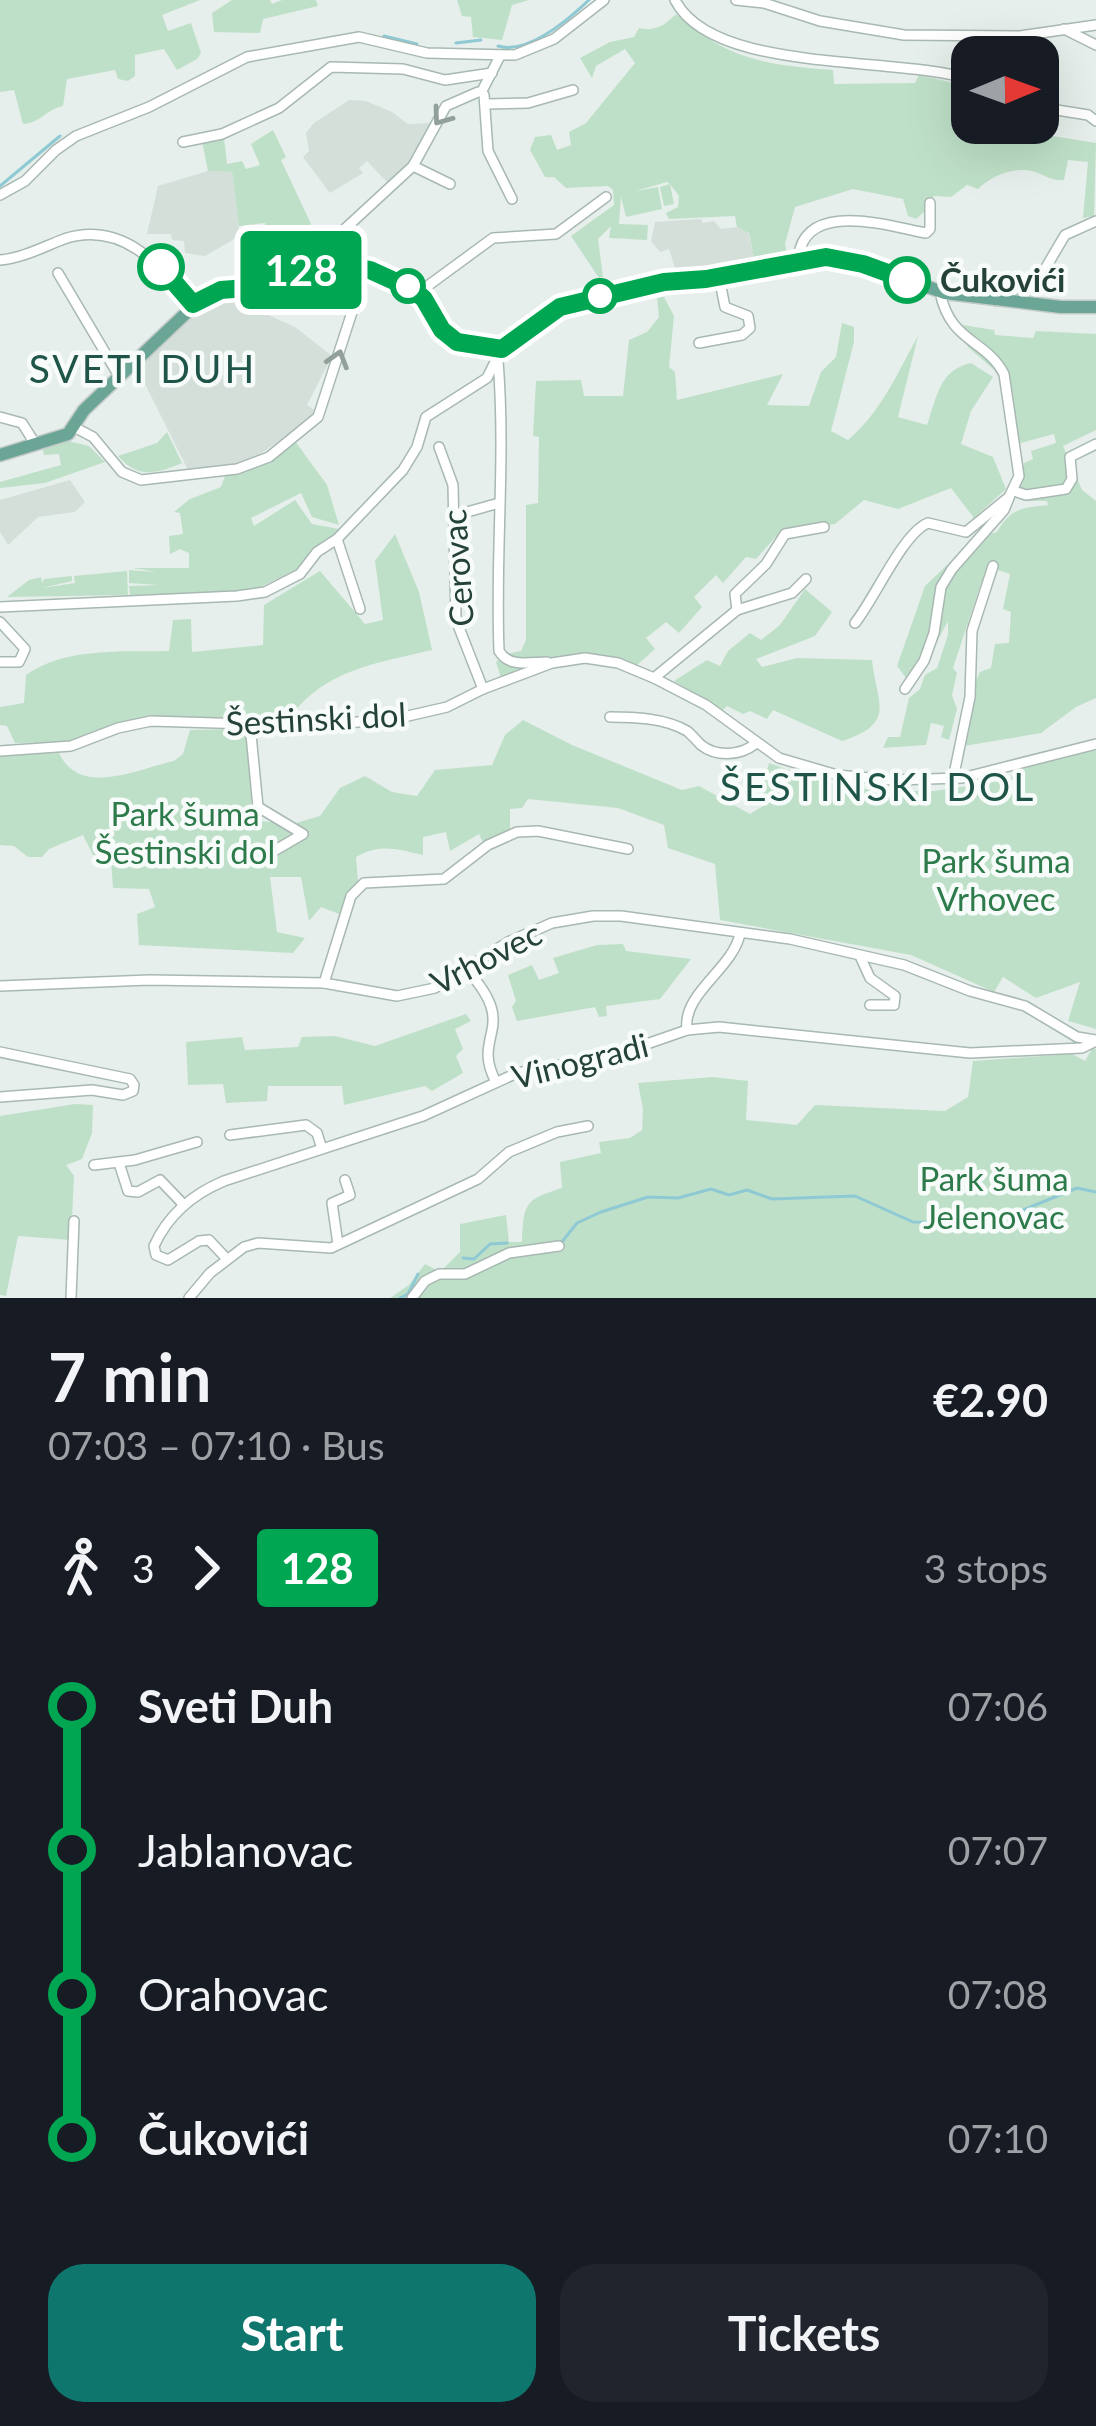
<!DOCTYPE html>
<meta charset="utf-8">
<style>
body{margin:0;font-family:Lato,sans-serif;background:#20242c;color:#f1f3f6;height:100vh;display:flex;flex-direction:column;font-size:45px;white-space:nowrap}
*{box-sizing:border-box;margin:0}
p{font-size:39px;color:#9ea1a6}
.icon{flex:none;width:66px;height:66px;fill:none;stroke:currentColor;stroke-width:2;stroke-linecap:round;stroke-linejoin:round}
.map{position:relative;height:1298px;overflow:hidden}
.side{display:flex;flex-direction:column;background:#171b24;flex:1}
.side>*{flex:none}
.badge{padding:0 24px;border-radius:9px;font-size:42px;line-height:78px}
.needle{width:78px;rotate:89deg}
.controls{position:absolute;left:951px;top:36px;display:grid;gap:24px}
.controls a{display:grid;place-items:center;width:108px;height:108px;border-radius:24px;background:#171b24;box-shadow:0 12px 48px #0002;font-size:60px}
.map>.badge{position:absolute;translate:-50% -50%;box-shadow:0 0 0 6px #fff}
.legs{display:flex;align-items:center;gap:18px;height:132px;padding:0 48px;font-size:39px}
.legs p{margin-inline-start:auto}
.summary{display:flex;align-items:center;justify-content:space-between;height:204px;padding:0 48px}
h1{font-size:66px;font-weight:700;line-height:90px}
.action{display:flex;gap:24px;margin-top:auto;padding:24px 48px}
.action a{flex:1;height:138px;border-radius:36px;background:#0f766e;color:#fff;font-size:48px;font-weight:700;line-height:138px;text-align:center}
.action a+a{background:#20242c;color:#f1f3f6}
ul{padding:0 48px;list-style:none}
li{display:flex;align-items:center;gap:42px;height:144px;font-size:45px}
li i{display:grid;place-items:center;width:18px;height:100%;margin:0 15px;background:currentColor}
li i::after{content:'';width:30px;height:30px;margin:-15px;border:9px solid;border-radius:50%;background:#171b24}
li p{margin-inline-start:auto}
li:first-child i{background:linear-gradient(#0000 50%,currentColor 0)}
li:last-child i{background:linear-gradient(currentColor 50%,#0000 0)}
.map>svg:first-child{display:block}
</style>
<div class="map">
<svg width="1096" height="1298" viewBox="0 0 1096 1298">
<rect width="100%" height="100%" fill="#e6efeb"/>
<g fill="#d4dfda">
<polygon points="349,100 366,101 392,112 408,124 431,123 411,161 387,182 367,161 359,168 363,173 330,193 303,157 309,151 306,133 314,123"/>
<polygon points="208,171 232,172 239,226 236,238 205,256 185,253 184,241 172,240 171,234 147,234 158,186"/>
<polygon points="701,219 703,223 714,221 721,229 737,227 748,232 756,264 714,274 712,268 675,268 669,249 660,252 651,241 655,222"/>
<polygon points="230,294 261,294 266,314 295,327 332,356 307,405 316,411 310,419 250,461 189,472 136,366 201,305 213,297"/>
<polygon points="70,480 85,502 75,512 38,517 8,545 0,532 0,500"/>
</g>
<g fill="#bfe0c8">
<path d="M0 0H200L162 15 168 31 191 23 201 53 197 59 177 70 164 49 135 55V76L128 81 118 79 115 70 67 79 63 106C47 109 39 124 23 124L14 90 0 92Z"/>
<polygon points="232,0 270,0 272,4 282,0 316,0 318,6 263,19 260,33 214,32 212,13"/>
<polygon points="457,0 529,0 512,5 502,40 473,37 471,17 462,16"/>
<path d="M676 14C728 60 766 65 833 70L834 84 915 83 919 75 958 84 954 98 972 103V123H1017L1022 124V131L1096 143 1094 216 1083 218 1088 162 1068 160 1064 180C1050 181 1048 176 1035 172 1015 166 992 175 978 189L967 185 951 197 935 196 926 201 925 211 916 219 908 216 903 199 853 189 795 207 785 244 787 256 755 263 749 233 737 227 735 216 669 219 666 213 678 207 679 196 670 184 674 204 664 206 660 187 670 184 667 182 635 191 658 187 662 209 626 217 621 197 619 224 648 225 647 240 609 238 611 226 598 239 603 277 599 278 571 236 614 205 613 190 608 186 566 188 554 177H545L530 150 535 137 551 135 557 150 571 145 569 132 586 123 635 63 625 49 596 66 592 78 580 58 610 42 634 37 639 28C655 32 665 25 676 14Z"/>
<polygon points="273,130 286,157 281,160 311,224 300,230 297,227 293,230 295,234 269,244 265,223 239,226 232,172 208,171 202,141 224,137 227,164 242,161 246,169 260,165 251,144"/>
<path d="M664 297 674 316 669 367 675 372 677 400 783 374 767 405 809 406 821 372 836 357 842 323 854 327V342L831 431 848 440C881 412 897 374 918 336L898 417 927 425C937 397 939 370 971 363L993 377 971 411 961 444 993 457 1006 489 974 518 951 488 898 509 864 500 835 524 780 532 756 559 746 557 723 583 716 575 694 597 702 607 679 633 666 622 646 638 655 649 635 667C573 650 561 653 501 678L496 662 505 654 521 651 526 640V505L538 503 539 437 533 436 536 381 581 380 584 396H623L629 340 647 332 659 317 657 298Z"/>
<path d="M963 325 994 330 995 335 1033 338 1036 331 1096 334V430L1063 446 1082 490 1096 501V698L1076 707 1041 733 964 746 974 685 980 672 991 668 995 644 1009 643 1011 612 1003 609 1010 574 991 568 981 583 953 668 957 673 952 695 957 709 949 740 941 737 944 726 931 723 926 745 883 748 888 737H900L909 698 920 689 925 675 937 668 948 635V621L919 675 909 682 897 666 925 586 987 527 989 534 997 532C1011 508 1021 508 1048 505L1047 501H1025L1019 482 1024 463 1033 459 1031 451 1056 443 1054 434 1017 444 1007 381 969 348 957 332Z"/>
<path d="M167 432 182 463C156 474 138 479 118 456L157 443Z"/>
<polygon points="64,440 89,446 105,462 45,483 0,488 0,482 61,465 59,454 44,455 43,449"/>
<polygon points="295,441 327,485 339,525 312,517 301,493 251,518 254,526 295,500 312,524 339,529 298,569 252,591 130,595 129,586 159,585 129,583 129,570 156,572 133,568 189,568 189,553 180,549 170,554 169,536 183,534 180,513 174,512 190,499 221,487 225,476 262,465"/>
<path d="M395 534 419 592 432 650C377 663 326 669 290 717L188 721 159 718 74 742 15 743 7 726 0 725V707L24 703 26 675C65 647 122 652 169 651L173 620 191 619 192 652 263 645 264 605 320 571 365 624 383 620 375 561Z"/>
<polygon points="127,571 128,595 7,597 29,580 41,577 42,583 44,579 72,576 72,581 42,588 75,583 74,576"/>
<path d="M805 589 832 612 815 636 756 659 762 667 797 658 872 660C876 702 898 723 842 741L773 710 767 719 750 711 743 714 727 706 723 710 674 681 707 660 720 666 728 651 750 633 761 640 780 625Z"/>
<path d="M523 720 572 745 682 790 699 786 750 814 765 805 763 783 769 763 820 781 877 791H934L1008 780 1024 765 1096 750V1029L1068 1021 1080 982 1036 998 1003 977 994 992 911 955 720 920 715 864 668 848 664 825 618 808 528 799 522 808 510 809V830L484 845 479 834 450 851 446 832 423 837V855C397 849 380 843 356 857L358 882 348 894 342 915 321 907 309 921 301 877H270L277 932 305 938 293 953 139 945 137 914 155 907 149 889 113 888 111 860 93 855 83 835 49 849 42 857H28L14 846 0 845V756L59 753C80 798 137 769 174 761L183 754 190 730 246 729 253 821 296 823 320 816 340 788 365 776 392 792 417 796 435 770 492 765 505 735Z"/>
<polygon points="623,944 626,951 691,959 660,999 606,1006 607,1016 599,1017 595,1007 517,1021 512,1007 516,1001 508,975 532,965 539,980 559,973 553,958 597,945"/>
<polygon points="466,1014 471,1021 455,1029 463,1049 456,1056 463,1073 432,1091 425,1086 344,1105 342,1086 268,1086 267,1101 226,1103 223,1084 188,1085 186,1042 242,1037 245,1050 298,1047 302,1037 335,1036 375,1046"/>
<path d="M1092 1049H1096V1298H390L409 1285 425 1264 440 1272 460 1252V1224L506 1215 509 1242H522C524 1203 524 1200 562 1188L560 1162 601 1153 599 1142 630 1138 642 1130 643 1109 638 1083 713 1077 748 1081 746 1120 797 1125 815 1105 945 1111 968 1097 973 1061 1072 1054 1085 1061Z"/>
<polygon points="75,1104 93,1105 92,1133 82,1159 66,1165 74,1176 71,1240 18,1236 6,1296 0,1295 0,1116"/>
</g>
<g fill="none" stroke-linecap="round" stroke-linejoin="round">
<g stroke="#8ec9d4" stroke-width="3">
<polyline points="384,36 417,44"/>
<polyline points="456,43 481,40"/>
<path d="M498 46C528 55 568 20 589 0"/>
<polyline points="0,186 60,136"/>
<polyline points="561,1243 577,1223 601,1212 648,1197 678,1198 711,1189 729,1195 747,1190 772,1199 855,1196 913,1222 991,1223 1077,1188 1096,1192"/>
<polyline points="463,1258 474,1259 490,1244 507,1243"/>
<polyline points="400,1298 408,1294 418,1274"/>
</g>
<g stroke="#a8b8b2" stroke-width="12">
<g id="minor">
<path d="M675 0C713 75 899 55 972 80"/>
<polyline points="736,0 764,3 820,21 904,35 1020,36 1096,25"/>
<polyline points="1064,29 1096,45"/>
<polyline points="483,89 500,56"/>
<polyline points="484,95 488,151 512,199"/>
<polyline points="486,104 528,103 573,90"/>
<polyline points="1038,107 1088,115 1096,121"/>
<polyline points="183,142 222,134 279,108 331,67 403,69 445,80 492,73"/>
<polyline points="413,166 450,184"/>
<polyline points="0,195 25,181 56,150 76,136 149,107 247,57 359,37 427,53 515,55 554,39 604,0"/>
<path d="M0 260C23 258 43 247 64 239 122 220 160 265 193 304"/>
<path d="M798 261C802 198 888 226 926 233L930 229V203"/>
<polyline points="316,263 323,249 413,166 446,106 478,92"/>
<polyline points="58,273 119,376"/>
<polyline points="418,293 493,238 556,234 606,197"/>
<polyline points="998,301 1045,269 1065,235 1096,221"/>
<polyline points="699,343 742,335 750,328 748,316 725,307 719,277"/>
<path d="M498 361C506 458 495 554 499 651 509 668 529 662 547 662"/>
<polyline points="0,417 22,423 36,445"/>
<polyline points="74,427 93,437 122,472 141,480 237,469 269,457 318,417 366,269"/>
<polyline points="439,447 453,485 456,620 483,689"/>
<polyline points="1014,491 1026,495 1066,489 1072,479 1070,457 1096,444"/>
<polyline points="453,516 499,503"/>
<polyline points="337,539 360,609"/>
<polyline points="0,607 237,596 265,592 300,574 317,552 337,539 403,470 417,447 426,417 487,378 497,358"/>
<polyline points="737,610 792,593 806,579"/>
<polyline points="0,622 25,649 19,662 0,662"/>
<path d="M855 623C875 598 903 533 928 523L966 532 1009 497 1019 476 1004 374C986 339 950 343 940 292"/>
<polyline points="654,678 737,610 735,594 766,564 785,534 824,527"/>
<polyline points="905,689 924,661 934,633 941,587 952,569 1004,510 1009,498"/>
<path d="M610 717C634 717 665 718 687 731 690 733 698 742 701 745 716 757 740 756 755 744"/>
<polyline points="250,724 258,807 303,834 267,855"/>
<polyline points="0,751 71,746 118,728 151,721 308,726 395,719 447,707 483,689 552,663 585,658 618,663 654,678 706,705 779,758 837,775 892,780 962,778 1096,744"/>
<polyline points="953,779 970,697 972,631 993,566"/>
<polyline points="860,956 870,978 895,996 894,1005 870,1005"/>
<path d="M467 970C521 1029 470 1034 496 1082"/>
<polyline points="324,983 351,896 364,883 444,879 488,845 517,832 538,831 628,849"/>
<polyline points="0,986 149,980 324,983 397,996 435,988 508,942 552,923 593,916 621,916 790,939 904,965 970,991 1025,1006 1077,1037 1096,1040"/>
<path d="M687 1030C682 993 732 970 740 934"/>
<polyline points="0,1052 130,1079 134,1085 133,1091 123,1095 92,1090 0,1097"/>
<polyline points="230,1135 306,1125 317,1133 322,1149"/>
<polyline points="119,1163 128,1191 138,1192 160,1180 184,1205"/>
<polyline points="94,1165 135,1160 197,1142"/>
<polyline points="338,1244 332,1203 350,1195 345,1180"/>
<path d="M226 1258 209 1240 199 1241 168 1260 156 1255 154 1246C168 1215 193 1194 224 1181L423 1116 517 1073 612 1056 687 1030 719 1027 970 1053 1082 1048 1096 1041"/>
<polyline points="71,1298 74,1221"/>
<polyline points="189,1298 210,1273 244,1247 258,1243 331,1248 478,1179 509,1152 557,1132 588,1126"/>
<polyline points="412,1298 425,1281 439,1274 465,1274 509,1253 559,1246"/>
</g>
</g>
<g stroke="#c2cac8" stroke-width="15">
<polyline id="major" points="0,455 68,434 84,410 203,297 226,290 273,286 316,263 327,261 370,270 414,290 451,339 493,350 502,349 548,313 574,302 665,282 706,279 826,257 863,264 945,293 1061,307 1096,307"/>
</g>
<use href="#minor" stroke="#fff" stroke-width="9"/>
<use href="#major" stroke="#6aa596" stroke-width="12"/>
</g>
<defs><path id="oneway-chevron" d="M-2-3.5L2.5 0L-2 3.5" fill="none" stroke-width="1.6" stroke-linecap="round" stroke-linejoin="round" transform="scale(3)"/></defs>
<g stroke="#92a09c">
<use href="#oneway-chevron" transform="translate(441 117) rotate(126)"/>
<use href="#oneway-chevron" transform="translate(338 359) rotate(-73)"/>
</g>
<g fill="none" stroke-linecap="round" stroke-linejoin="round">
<g stroke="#fff" stroke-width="27">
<polyline id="line-1" points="161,267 193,304 221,290 273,286 316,263 327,261 370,270 414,290 424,299 442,330 457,342 502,349 560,307 664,282 706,279 826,257 863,264 907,280"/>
</g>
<use href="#line-1" stroke="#00a651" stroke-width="18"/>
</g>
<g fill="#fff" stroke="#00a651" stroke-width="6">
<circle cx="161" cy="267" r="21"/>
<circle cx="907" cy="280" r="21"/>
<circle cx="408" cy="286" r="15"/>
<circle cx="600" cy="296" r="15"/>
</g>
<g text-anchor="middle" stroke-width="9" stroke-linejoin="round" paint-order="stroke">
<g font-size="33" font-weight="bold" fill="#24423a" stroke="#f7fbf9" text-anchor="start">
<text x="940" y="292">Čukovići</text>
</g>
<g font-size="33" fill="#24423a" stroke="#f7fbf9">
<text transform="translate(458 568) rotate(-94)" y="12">Cerovac</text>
<text transform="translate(316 719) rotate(-3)" y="12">Šestinski dol</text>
<text transform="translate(486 958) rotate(-27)" y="12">Vrhovec</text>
<text transform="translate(580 1061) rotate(-14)" y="12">Vinogradi</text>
</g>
<g font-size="33" fill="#2d7a4b" stroke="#f7fbf9">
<text x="185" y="826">Park šuma<tspan x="185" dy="38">Šestinski dol</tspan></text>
<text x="996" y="873">Park šuma<tspan x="996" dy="38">Vrhovec</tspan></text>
<text x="994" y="1191">Park šuma<tspan x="994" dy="38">Jelenovac</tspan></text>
</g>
<g font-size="39" letter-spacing="3" fill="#1f5548" stroke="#f7fbf9">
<text x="143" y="383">SVETI DUH</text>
<text x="878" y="801">ŠESTINSKI DOL</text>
</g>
</g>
</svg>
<div class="controls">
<a><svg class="needle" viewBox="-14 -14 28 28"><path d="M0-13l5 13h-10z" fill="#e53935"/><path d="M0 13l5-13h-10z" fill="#9ea1a6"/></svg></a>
</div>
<b class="badge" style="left:301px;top:270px;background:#00a651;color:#fff">128</b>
</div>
<section class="side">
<div class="summary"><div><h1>7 min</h1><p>07:03 – 07:10 · Bus</p></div><b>€2.90</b></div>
<div class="legs"><svg class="icon" aria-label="walk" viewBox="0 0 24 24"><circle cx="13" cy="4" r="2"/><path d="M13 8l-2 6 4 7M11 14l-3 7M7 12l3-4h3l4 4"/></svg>3<svg class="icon" aria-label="forward" viewBox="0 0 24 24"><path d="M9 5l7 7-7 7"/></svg><b class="badge" style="background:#00a651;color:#fff">128</b><p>3 stops</p></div>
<ul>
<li><i style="color:#00a651"></i><b>Sveti Duh</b><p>07:06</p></li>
<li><i style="color:#00a651"></i><span>Jablanovac</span><p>07:07</p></li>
<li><i style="color:#00a651"></i><span>Orahovac</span><p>07:08</p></li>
<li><i style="color:#00a651"></i><b>Čukovići</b><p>07:10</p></li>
</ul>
<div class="action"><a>Start</a><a>Tickets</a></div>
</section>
